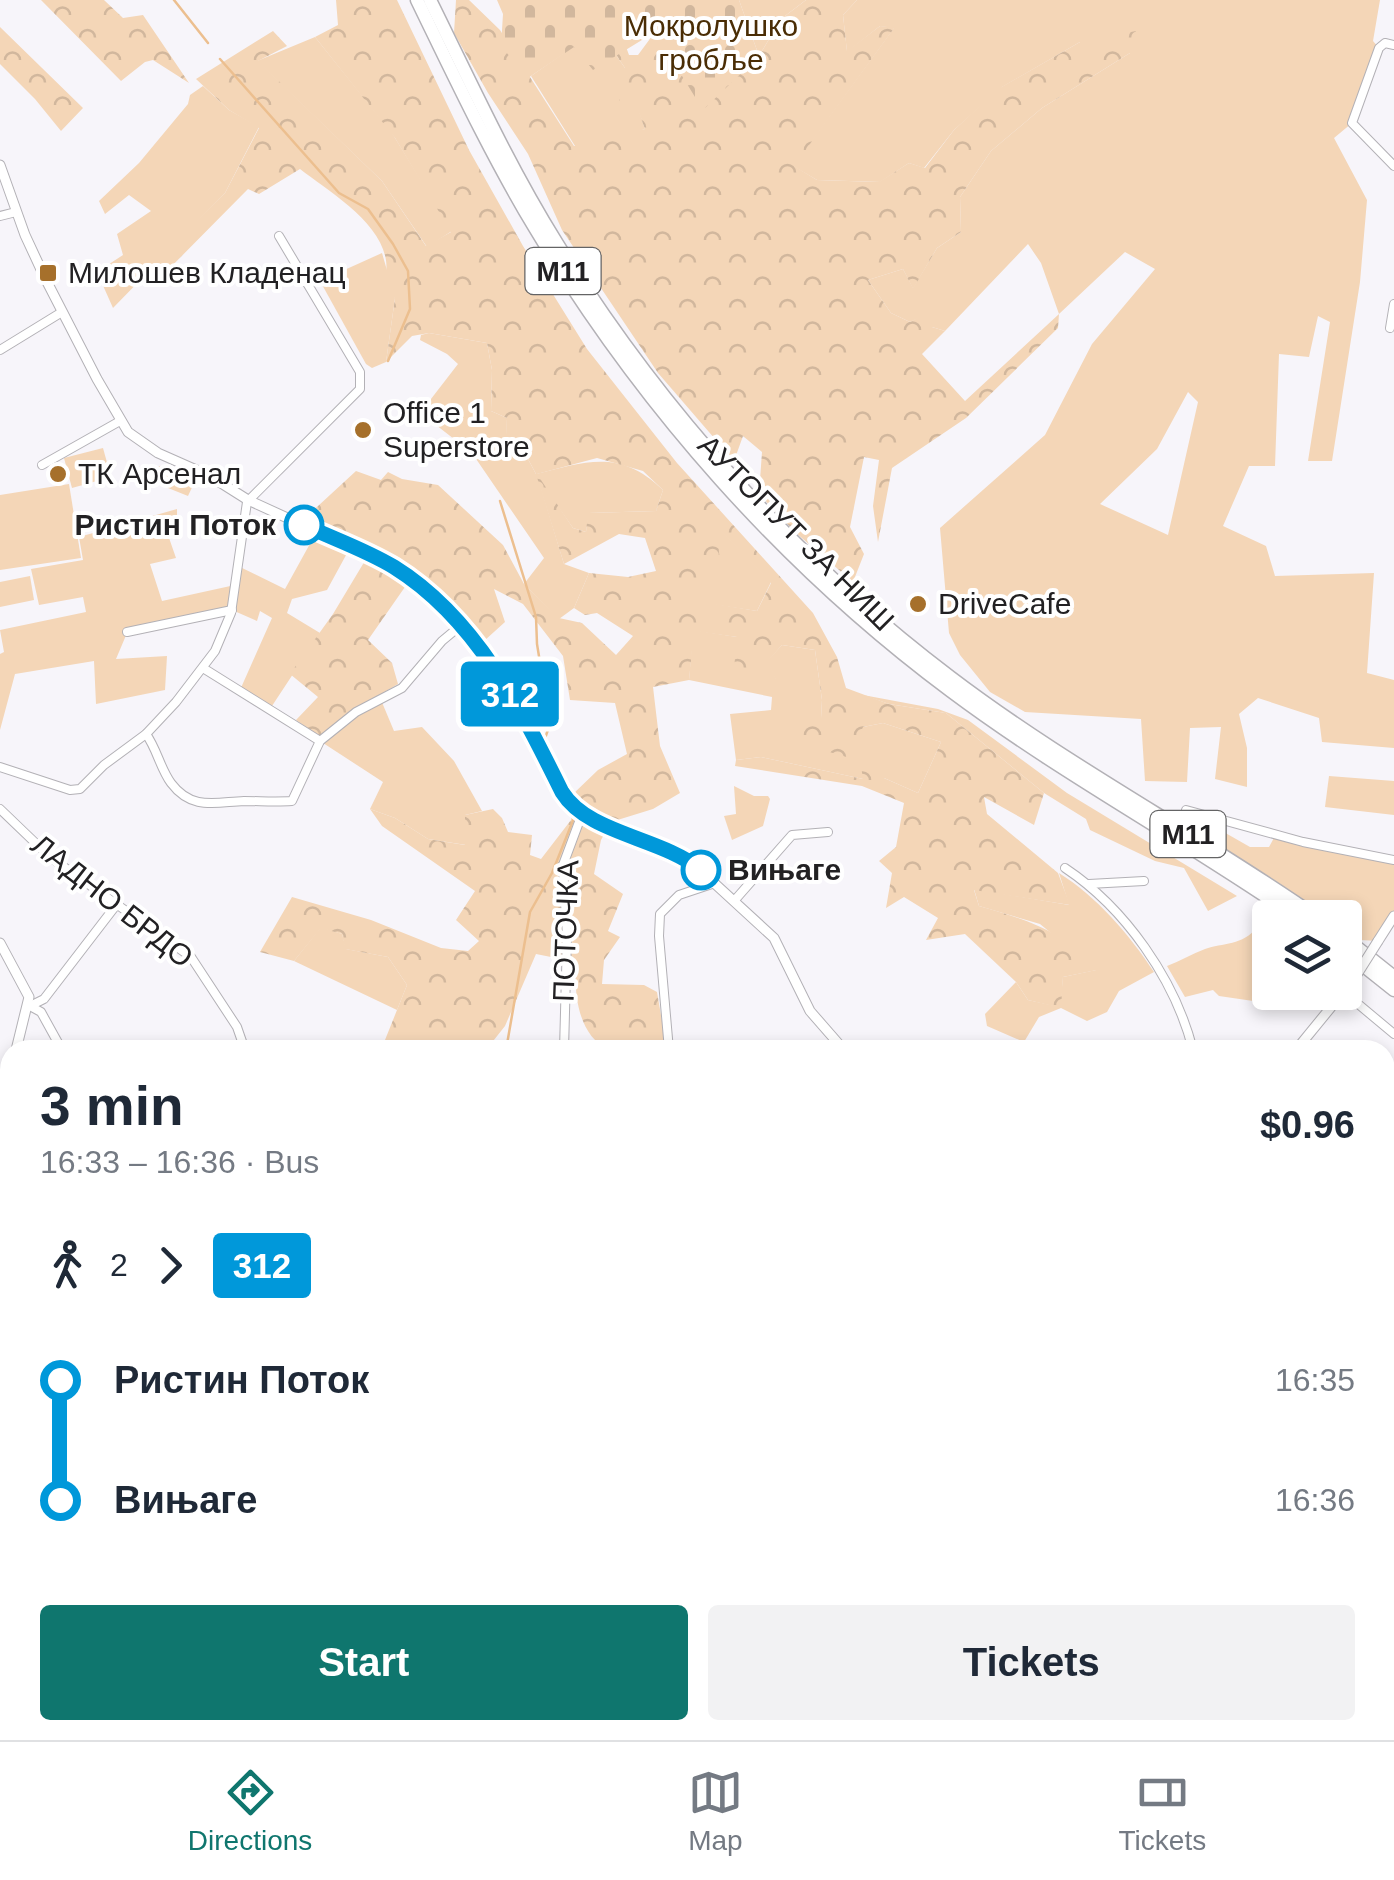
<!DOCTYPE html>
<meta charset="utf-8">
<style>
body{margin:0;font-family:Helvetica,sans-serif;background:#f2f2f3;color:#1f2937;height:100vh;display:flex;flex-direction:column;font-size:38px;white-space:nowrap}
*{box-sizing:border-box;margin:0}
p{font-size:32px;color:#747a83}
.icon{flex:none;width:55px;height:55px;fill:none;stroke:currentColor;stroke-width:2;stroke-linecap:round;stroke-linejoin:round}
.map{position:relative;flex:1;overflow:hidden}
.side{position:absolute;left:0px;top:1040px;width:1395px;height:700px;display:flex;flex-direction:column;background:#fff;border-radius:30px 30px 0 0;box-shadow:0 5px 15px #0003}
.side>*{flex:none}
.badge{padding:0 20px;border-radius:8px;font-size:35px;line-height:65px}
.tools{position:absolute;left:1252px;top:900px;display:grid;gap:20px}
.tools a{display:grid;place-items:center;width:110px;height:110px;border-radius:10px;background:#fff;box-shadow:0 5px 15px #0003;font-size:50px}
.map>.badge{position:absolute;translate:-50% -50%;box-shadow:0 0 0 5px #fff}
.legs{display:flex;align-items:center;gap:15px;height:110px;padding:0 40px;font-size:32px}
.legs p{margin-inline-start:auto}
.overview{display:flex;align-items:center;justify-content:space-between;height:170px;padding:0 40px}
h1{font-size:55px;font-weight:700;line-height:75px}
.cta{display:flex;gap:20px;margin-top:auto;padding:20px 40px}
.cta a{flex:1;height:115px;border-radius:10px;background:#0f766e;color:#fff;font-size:40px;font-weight:700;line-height:115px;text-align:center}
.cta a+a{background:#f2f2f3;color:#1f2937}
ul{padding:0 40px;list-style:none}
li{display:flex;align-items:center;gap:35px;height:120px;font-size:38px}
li i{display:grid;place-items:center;width:15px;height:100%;margin:0 12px;background:currentColor}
li i::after{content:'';width:25px;height:25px;margin:-12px;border:8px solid;border-radius:50%;background:#fff}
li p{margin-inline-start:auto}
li:first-child i{background:linear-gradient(#0000 50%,currentColor 0)}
li:last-child i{background:linear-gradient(currentColor 50%,#0000 0)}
.tab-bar{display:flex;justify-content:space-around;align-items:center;height:140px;border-top:2px solid #e0e1e3;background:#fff;font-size:28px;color:#747a83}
.tab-bar a{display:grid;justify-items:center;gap:5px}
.tab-bar .on{color:#0f766e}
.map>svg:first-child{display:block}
</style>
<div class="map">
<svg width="1394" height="1740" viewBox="0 0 1394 1740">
<defs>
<pattern id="forest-crowns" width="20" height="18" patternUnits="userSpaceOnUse" patternTransform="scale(2.5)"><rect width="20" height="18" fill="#f4d6b7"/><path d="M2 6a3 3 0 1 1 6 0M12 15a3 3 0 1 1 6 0" fill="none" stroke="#d1b79d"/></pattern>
<pattern id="cemetery-stones" width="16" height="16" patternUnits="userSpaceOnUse" patternTransform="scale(2.5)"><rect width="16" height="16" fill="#f4d6b7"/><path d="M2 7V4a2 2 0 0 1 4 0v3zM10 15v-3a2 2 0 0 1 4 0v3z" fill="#d1b79d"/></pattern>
</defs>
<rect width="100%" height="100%" fill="#f7f5fa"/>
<g fill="#f4d6b7" fill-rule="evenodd">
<polygon points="739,0 806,0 781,19 759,56"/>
<path d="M857 0H1380L1373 41 1379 48 1352 123 1334 138 1367 200 1360 282 1332 461H1308L1330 322 1318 316 1309 357 1279 354 1275 466H1249L1223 526 1266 546 1275 576 1374 573 1367 673 1394 680V748L1322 742 1319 718 1258 698 1239 714 1247 748V787L1215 779 1221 727 1190 728 1187 782 1145 781 1141 719 1025 712 990 692 960 655 949 633 940 528 1045 435 1092 344 1155 269 1125 252 1059 314 1041 263 1028 244 945 331 932 327V312L910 322 891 313 868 280 903 269 913 288 937 248 961 232 960 197 991 151 1042 108 1130 53 1080 42 1002 87 954 130 924 168 909 163 880 182 817 180 793 166 894 28 880 26 847 52 843 15ZM1188 392 1198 402 1168 535 1100 504 1157 449Z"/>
<polygon points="315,37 392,133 452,231 427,247 382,181 257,61"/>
<polygon points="574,46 616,55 625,68 645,129 596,146 575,146 531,76"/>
<polygon points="203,86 229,110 259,127 225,193 113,308 97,272 123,255 117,234 151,211 129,195 105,214 99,201 139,163 188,104 190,95"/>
<polygon points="382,253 395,298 386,362 372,368 366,364 320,281"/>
<path d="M429 333 487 343 492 370 491 411 507 418 506 451 528 459 536 474C587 461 621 449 663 490L656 511 589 513 586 532 573 528 538 478 564 564 589 573 574 608 559 619 524 584 544 558 472 453 436 425 424 408 458 364 447 354 420 340 421 335Z"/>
<polygon points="103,448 111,477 72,488 64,458"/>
<polygon points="159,466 195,481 188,496 153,482"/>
<polygon points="69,484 81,558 0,570 0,495"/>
<polygon points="177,509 177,527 168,535 176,558 150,564 162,601 235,585 238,566 285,589 317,531 351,546 327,590 292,599 287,613 320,633 270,709 240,690 272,618 260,611 257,621 232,610 127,633 116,659 167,656 165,690 96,704 94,661 15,674 0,730 0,654 4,652 0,630 86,612 83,597 39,605 31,569 83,560 79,537"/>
<polygon points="715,524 771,582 757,611 671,598"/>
<polygon points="30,576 34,600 0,607 0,582"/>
<polygon points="693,630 737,637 776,680 767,661 782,645 815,650 822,700 821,719 863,727 883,723 941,742 918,793 884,778 863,779 761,757 736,760 730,714 771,710 772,697 689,680"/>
<polygon points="863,695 938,709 968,720 1067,793 1237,896 1208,911 1184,868 1155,861 1090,830 1086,819 1044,793 946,713 889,704"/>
<polygon points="381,700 394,731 422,727 454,761 482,811 465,815 466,845 428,839 395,818 370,809 383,782 320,741 343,722"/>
<polygon points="1329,776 1394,781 1394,815 1325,807"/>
<polygon points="734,786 754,796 768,796 770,799 763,826 732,840 724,816 736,814"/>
<polygon points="1187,811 1250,847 1269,847 1276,834 1394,860 1394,916 1378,941 1360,940 1345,930 1345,918 1327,917 1173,817"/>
<path d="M1059 873C1097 897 1129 934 1154 972L1119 991 1107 1012 1087 1021 1061 1008 1039 1017 1024 1042 987 1026 985 1014 1016 982 1028 1000 1060 1007 1063 977 1096 970 1040 924 979 906 974 889 1069 905Z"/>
<polygon points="321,927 342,934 346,949 388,957 407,985 397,1010 294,961"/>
<path d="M1256 928 1263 932 1270 929 1269 990 1274 1004 1219 996 1213 990 1185 997 1167 966C1180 961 1192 954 1205 949 1222 943 1244 945 1256 928Z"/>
</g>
<g fill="url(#forest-crowns)" fill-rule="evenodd">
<polygon points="41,0 104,0 123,18 143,15 189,83 153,60 145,62 121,81"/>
<path d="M336 0H397L469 150 523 246 587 349 677 463 813 613 837 657 846 688 889 704 946 713 1044 793 1034 825 984 797 987 814 1058 873 1070 905 974 890 979 906C1031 921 1059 929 1097 970L1063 977 1061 1008 1028 1000 1016 982 965 934 926 940 938 918 904 897 886 908 892 873 879 861 896 847 904 803 862 786 735 766 736 760 761 757 863 779 859 754 872 749 884 778 918 793 941 742 883 723 863 727 850 758 781 738 786 713 821 718 822 700 815 650 782 645 768 661 777 681 734 669 737 637 694 631 689 680 653 687 660 746 680 793 653 809 611 822 601 840 594 874 623 894 608 931 620 937 604 960 602 984 644 985 657 992 667 1050H609C577 1035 574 992 576 962L536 954 505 1026 486 1050H381L407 985 388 957 345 949 342 934 321 928 294 961 260 952 292 897 371 920 441 948 468 951 479 941 456 920 475 891 382 826 370 809 395 818 428 839 465 845V815L493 809 502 818 508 832 532 835 530 855 541 859 571 820 572 795 598 770 627 754 615 703 570 700 563 656 523 604 494 589 505 622 484 641 452 606 414 574 368 640 392 663 398 684 354 710 321 738 296 720 318 697 290 674 333 614 372 549 305 518 356 471 381 480 388 472 402 479 438 485 503 545 524 584 559 618 582 623 616 655 633 636 597 613 585 615 574 608 589 573 628 577 656 571 645 538 619 534 564 564 536 474 528 459 505 451 507 418 491 411 492 370 487 343 429 333 412 336 386 362 395 298 382 287C405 235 333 195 300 169L259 194 248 189 157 281 145 273 225 193 259 128 229 110 196 79 273 31 287 46 258 61 382 181 426 246 451 232 395 138 315 37 338 25ZM597 458 643 471 663 490 656 511 588 513 586 532 573 528 537 474ZM716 526 771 583 757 611 674 597 722 578Z"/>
<polygon points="456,0 469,0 500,30 574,146 595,146 601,115 627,133 645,129 638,110 619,100 625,68 616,55 625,44 629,55 638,55 655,32 759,56 781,19 806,0 857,0 843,15 847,51 880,26 895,27 794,166 817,180 879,182 909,163 925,168 954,130 998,89 1080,42 1136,31 1130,53 1042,108 991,151 960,197 961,232 937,248 913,289 903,269 868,280 891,313 910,322 932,310 932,327 945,331 922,354 965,401 1059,314 1058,328 966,418 892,468 878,542 873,506 879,460 864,457 850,527 864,554 853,582 796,533 759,494 762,452 743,436 734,461 658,373 562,230 528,154 488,93 454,33"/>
<polygon points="0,27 83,108 61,131 35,99 0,64"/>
<polygon points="312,1730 437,1730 420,1740 307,1740"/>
</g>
<polygon fill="url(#cemetery-stones)" points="497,0 739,0 759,56 703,110 655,32 593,70 574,47 528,78 501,46 503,14"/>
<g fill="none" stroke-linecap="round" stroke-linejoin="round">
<g stroke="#ecbf8f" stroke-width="2.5">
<polyline points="174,0 208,43"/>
<polyline points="220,59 339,193 368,209 393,244 408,271 410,309 388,361"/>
<polyline points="500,501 536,617 537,644 550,724 543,744"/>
<polyline points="506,1050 530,912 552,873 574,818"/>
</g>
<g stroke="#b3b1b6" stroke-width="10">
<g id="minor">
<polyline points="1394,45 1385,43 1379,48 1352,123 1394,166"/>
<polyline points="0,216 16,212"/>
<polyline points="1390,328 1394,304"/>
<polyline points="0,350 62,312"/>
<polyline points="42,465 120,421"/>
<polyline points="127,632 232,610"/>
<polyline points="203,668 320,741"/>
<path d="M146 734C157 749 160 768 171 783 192 811 216 802 244 801 260 801 276 802 292 801L320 741 356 712 402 688 442 641 460 626"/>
<polyline points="0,767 70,790 80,789 104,765 146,734 176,702 215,651 231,613 247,502 360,389 360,372 279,236"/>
<polyline points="0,809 50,857 191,957 237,1027 245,1050"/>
<polyline points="1186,810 1303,842 1394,860"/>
<path d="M1065 868C1125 908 1175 979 1193 1050"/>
<polyline points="1089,884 1144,881"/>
<polyline points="734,901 792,835 828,832"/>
<polyline points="1345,993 1394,1034"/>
<polyline points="30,1006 44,999 117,904"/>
<polyline points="30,1006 41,1012 62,1050"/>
<polyline points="564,1050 567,937 563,865 582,814"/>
<polyline points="669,1050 659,936 660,914 679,895 715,883"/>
<polyline points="0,1243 10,1241"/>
<polyline points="1385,1257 1394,1264"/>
<polyline points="1385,1320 1394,1332"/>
<polyline points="1385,1431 1394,1422"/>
<polyline points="0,1470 10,1465"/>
<polyline points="1385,1667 1394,1692"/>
<polyline points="498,1730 498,1740"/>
<polyline points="1207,1730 1219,1740"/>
<polyline points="57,1740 80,1734 141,1738"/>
<polyline points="582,1740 584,1730"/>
<polyline points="876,1740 880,1730"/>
<polyline points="1300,1740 1309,1730"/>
</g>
</g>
<g stroke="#b3b1b6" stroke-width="11">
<g id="tertiary">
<polyline points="0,165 25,235 45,278 97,379 128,432 158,453 210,476 248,500 388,564 424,590 492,664 569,803 594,821 671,850 701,871 774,938 810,1011 844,1050"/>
<polyline points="1378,941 1394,916"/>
<polyline points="0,943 29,997 16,1050"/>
<polyline points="1296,1050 1354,979"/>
<polyline points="208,1730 212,1740"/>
<polyline points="999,1730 1014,1740"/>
</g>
</g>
<g stroke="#b3b1b6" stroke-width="15">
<g id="trunk">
<path d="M417 0C454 76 491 155 535 228 643 407 783 566 951 691 1062 774 1184 839 1298 918"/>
<path d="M430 0C470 81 508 165 556 242 659 409 794 559 950 677 1067 766 1198 834 1318 918"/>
<polyline points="1345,938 1394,977"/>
<polyline points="1345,951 1394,990"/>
</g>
</g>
<use href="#minor" stroke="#fff" stroke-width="8"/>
<use href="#tertiary" stroke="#fff" stroke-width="9"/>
<use href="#trunk" stroke="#fff" stroke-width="12"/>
<g stroke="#b3b1b6" stroke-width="11" stroke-linecap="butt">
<polyline id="tertiary-bridge" points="1354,979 1378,941"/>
</g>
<use href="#tertiary-bridge" stroke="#fff" stroke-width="9"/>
</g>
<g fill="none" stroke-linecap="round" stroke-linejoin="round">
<g stroke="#fff" stroke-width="22">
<path id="line-1" d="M304 525C334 539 366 550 394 567 476 618 521 709 562 792 588 834 660 837 701 870"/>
</g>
<use href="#line-1" stroke="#0098da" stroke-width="15"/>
</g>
<g fill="#a6702b" stroke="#fff" stroke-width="4">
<rect x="38" y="263" width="20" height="20" rx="5"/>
<circle cx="363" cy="430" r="10"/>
<circle cx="58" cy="474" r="10"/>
<circle cx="918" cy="604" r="10"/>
</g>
<g fill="#fff" stroke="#0098da" stroke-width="5">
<circle cx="304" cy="525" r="18"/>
<circle cx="701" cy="870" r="18"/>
</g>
<g text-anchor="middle" stroke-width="8" stroke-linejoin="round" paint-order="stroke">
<g fill="#fff" stroke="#646465" stroke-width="2.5">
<rect x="525.5" y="248" width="75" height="46" rx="8"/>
<rect x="1150.5" y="811" width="75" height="46" rx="8"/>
</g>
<g font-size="28" font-weight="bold" fill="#222123">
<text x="563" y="281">M11</text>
<text x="1188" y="844">M11</text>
</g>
<g font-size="30" fill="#4a2d05" stroke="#fff">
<text x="711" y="36">Мокролушко<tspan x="711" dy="34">гробље</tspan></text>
</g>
<g font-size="30" fill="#222123" stroke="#fff" text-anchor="start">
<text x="68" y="283">Милошев Кладенац</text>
<text x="383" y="423">Office 1<tspan x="383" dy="34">Superstore</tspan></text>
<text x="78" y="484">ТК Арсенал</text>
<text x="938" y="614">DriveCafe</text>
</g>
<g font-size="30" font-weight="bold" fill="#222123" stroke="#fff" text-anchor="end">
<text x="276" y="535">Ристин Поток</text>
<text x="728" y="880" text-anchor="start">Вињаге</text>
</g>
<g font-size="30" fill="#222123" stroke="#fff">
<text transform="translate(796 533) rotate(45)" y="10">АУТОПУТ ЗА НИШ</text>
<text transform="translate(112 901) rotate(38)" y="10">ЛАДНО БРДО</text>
<text transform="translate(566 931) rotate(-88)" y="10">ПОТОЧКА</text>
</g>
</g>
</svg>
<div class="tools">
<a><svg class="icon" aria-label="layers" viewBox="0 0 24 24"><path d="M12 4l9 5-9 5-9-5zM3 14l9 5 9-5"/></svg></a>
</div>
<b class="badge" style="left:510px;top:694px;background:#0098da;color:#fff">312</b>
<section class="side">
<div class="overview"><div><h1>3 min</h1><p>16:33 – 16:36 · Bus</p></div><b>$0.96</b></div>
<div class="legs"><svg class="icon" aria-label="walk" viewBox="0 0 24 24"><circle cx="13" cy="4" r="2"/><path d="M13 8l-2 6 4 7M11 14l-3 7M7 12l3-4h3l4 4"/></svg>2<svg class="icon" aria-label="forward" viewBox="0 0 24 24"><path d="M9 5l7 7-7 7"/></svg><b class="badge" style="background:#0098da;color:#fff">312</b></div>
<ul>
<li><i style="color:#0098da"></i><b>Ристин Поток</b><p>16:35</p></li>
<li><i style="color:#0098da"></i><b>Вињаге</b><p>16:36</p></li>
</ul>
<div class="cta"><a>Start</a><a>Tickets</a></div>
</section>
</div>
<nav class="tab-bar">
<a class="on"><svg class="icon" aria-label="directions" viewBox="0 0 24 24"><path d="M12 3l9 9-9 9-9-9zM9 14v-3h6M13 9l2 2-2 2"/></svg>Directions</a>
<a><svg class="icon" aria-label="map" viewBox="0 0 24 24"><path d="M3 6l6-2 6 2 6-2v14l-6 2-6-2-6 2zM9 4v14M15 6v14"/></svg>Map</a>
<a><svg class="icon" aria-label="tickets" viewBox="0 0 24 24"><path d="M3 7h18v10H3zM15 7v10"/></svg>Tickets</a>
</nav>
